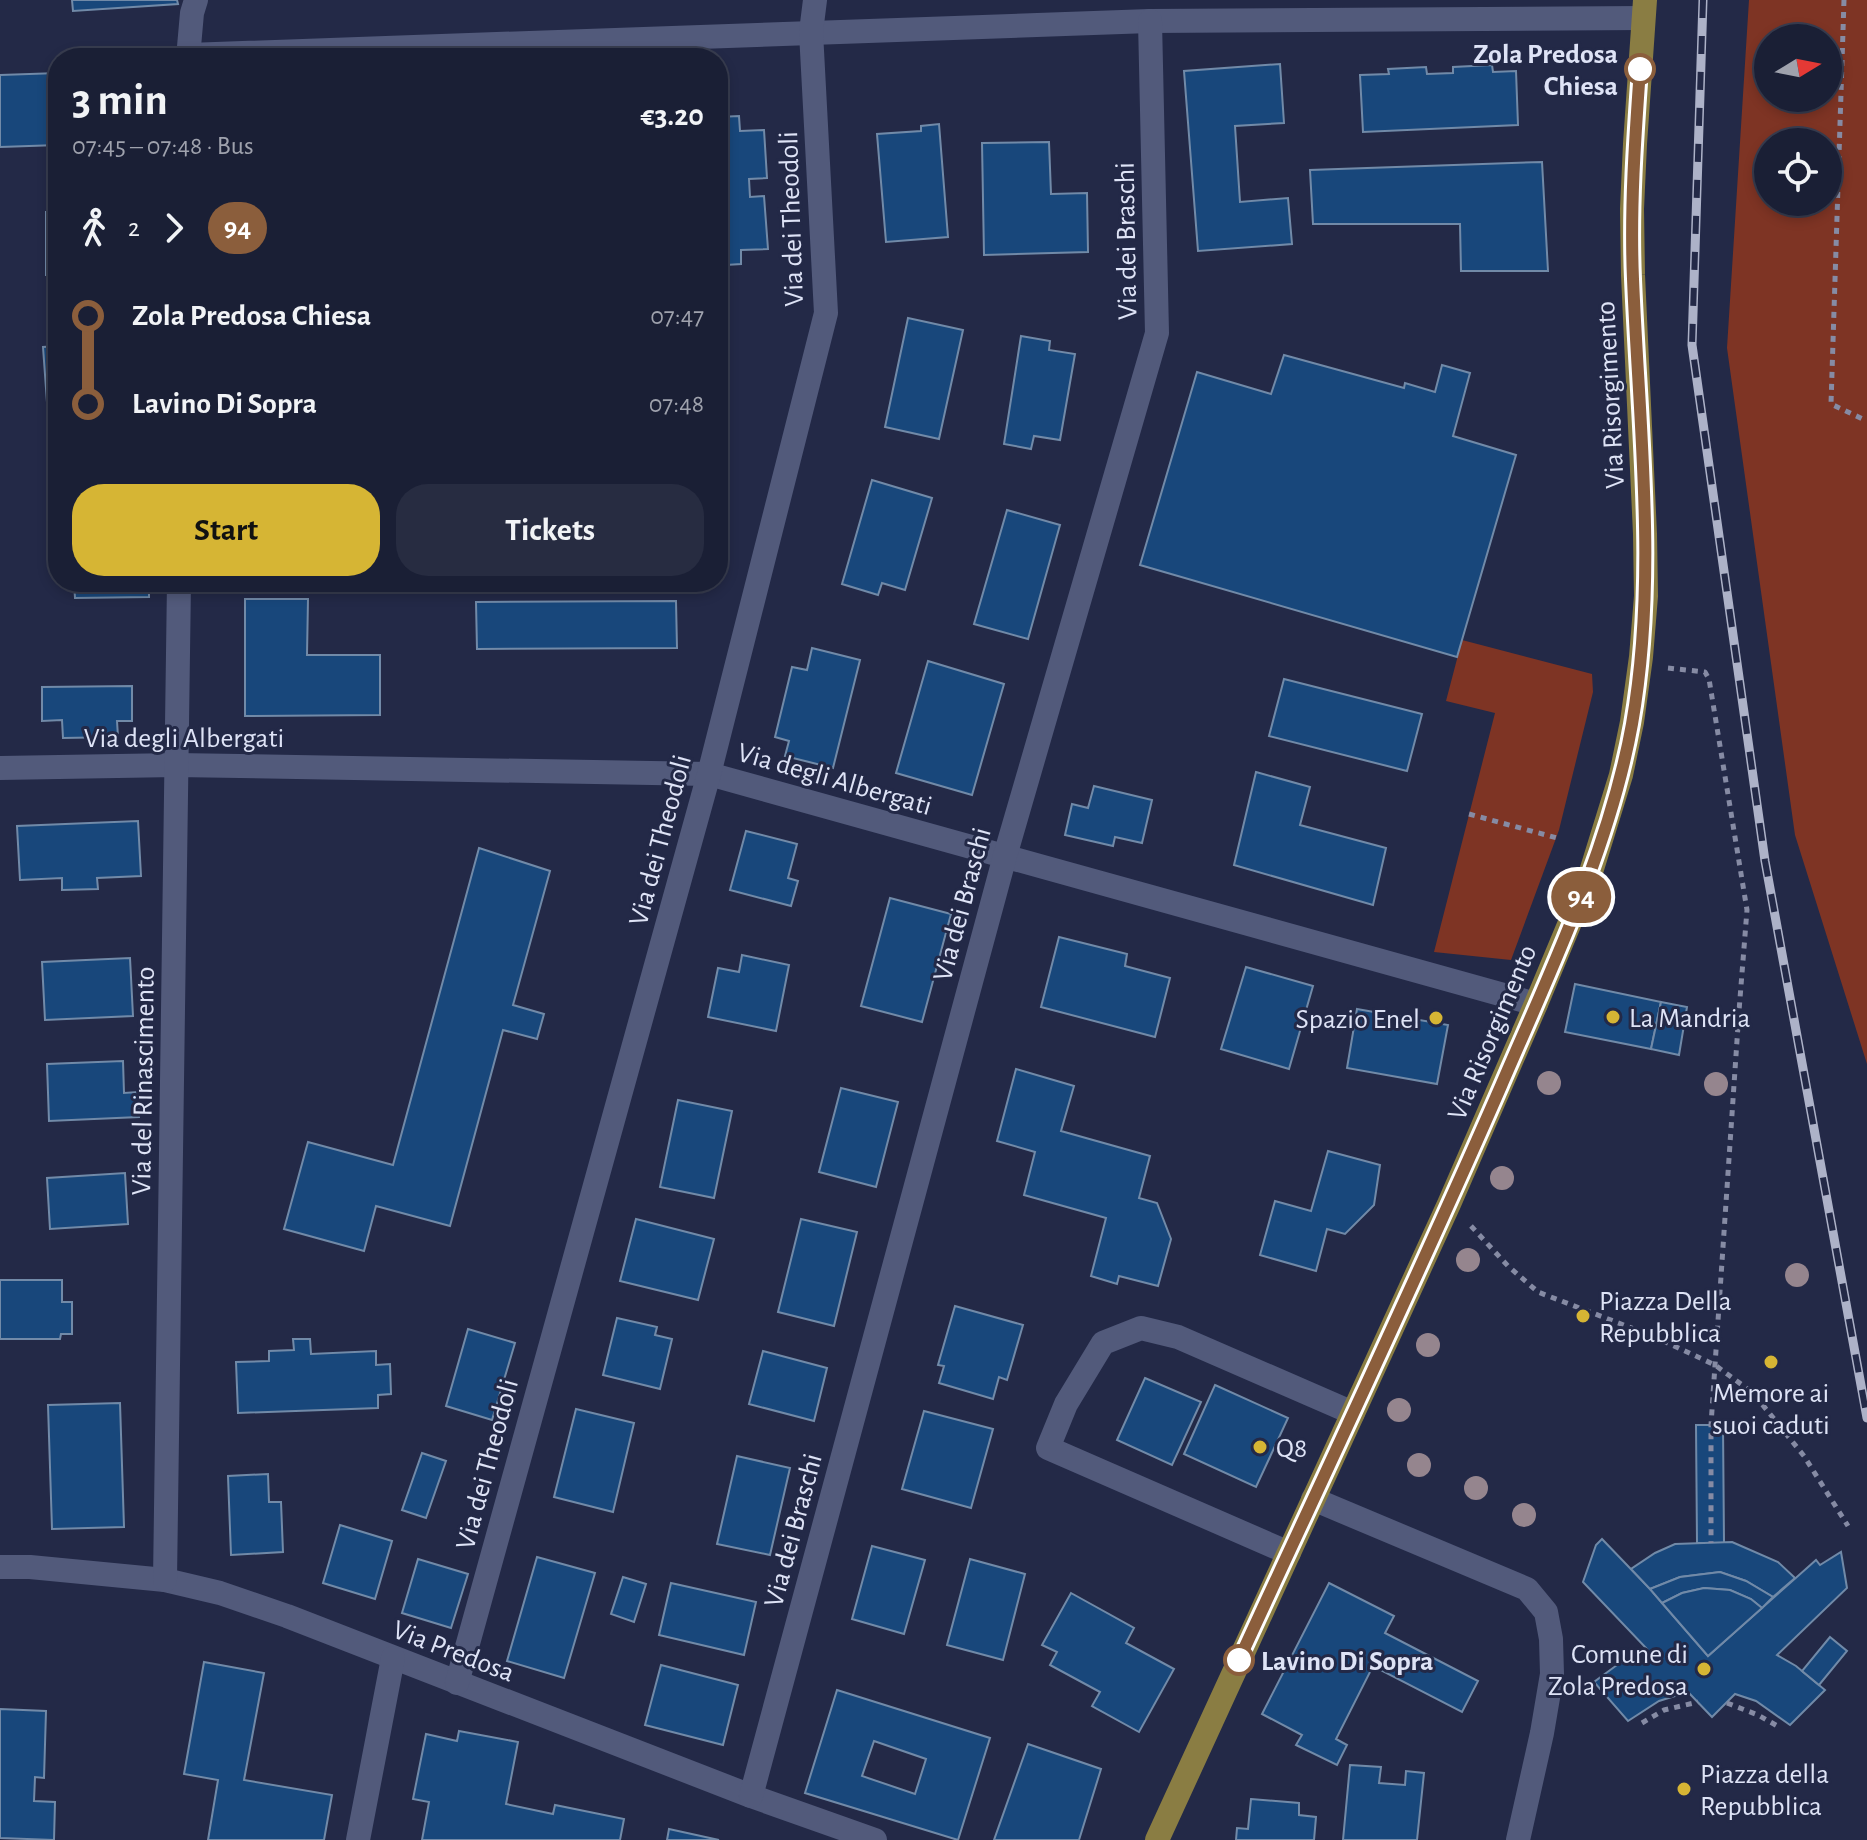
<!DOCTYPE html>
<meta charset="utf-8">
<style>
body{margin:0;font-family:"Alegreya Sans",sans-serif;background:#272c41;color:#f1f3f6;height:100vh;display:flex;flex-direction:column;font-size:30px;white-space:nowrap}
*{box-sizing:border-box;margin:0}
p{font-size:26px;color:#9fa2ad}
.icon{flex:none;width:44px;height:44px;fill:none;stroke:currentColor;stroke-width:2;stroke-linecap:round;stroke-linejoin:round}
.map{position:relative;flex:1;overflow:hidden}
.drawer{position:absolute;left:48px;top:48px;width:680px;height:544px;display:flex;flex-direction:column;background:#1a1f35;border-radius:32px;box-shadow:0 4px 12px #0003,0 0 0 2px #383d50}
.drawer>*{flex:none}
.badge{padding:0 16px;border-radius:26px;font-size:28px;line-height:52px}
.needle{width:52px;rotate:80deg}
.tools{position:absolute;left:1754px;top:24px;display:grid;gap:16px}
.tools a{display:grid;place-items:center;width:88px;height:88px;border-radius:50%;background:#1a1f35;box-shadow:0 4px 12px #0003,0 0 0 2px #383d50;font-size:40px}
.map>.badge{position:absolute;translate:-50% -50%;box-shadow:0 0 0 4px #fff}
.legs{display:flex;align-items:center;gap:12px;height:88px;padding:0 24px;font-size:26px}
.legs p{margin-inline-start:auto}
.summary{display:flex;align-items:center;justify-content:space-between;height:136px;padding:0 24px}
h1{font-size:44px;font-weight:600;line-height:60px}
.button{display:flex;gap:16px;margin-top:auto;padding:16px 24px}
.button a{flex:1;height:92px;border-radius:32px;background:#d6b534;color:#111;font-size:32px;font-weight:600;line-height:92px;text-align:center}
.button a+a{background:#272c41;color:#f1f3f6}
ul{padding:0 24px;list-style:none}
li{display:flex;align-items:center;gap:28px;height:88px;font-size:30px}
li i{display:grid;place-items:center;width:12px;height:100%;margin:0 10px;background:currentColor}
li i::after{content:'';width:20px;height:20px;margin:-10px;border:6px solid;border-radius:50%;background:#1a1f35}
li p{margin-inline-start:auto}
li:first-child i{background:linear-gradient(#0000 50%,currentColor 0)}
li:last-child i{background:linear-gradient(currentColor 50%,#0000 0)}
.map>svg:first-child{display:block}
</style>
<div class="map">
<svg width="1867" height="1840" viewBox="0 0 1867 1840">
<rect width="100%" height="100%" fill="#232947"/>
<g fill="#7e3424" fill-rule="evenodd">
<path d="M1749 0H1867V1064L1795 835 1727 348ZM1828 38V98H1768V38ZM1828 142V202H1768V142Z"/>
<polygon points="1462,640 1592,674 1593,692 1559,830 1511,960 1434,952 1495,713 1446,701"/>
</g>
<g fill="#18477b" stroke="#718aa8" stroke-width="2" fill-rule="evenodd">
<polygon points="72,0 177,0 178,4 73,11"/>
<polygon points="1280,64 1284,123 1235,126 1240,202 1288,198 1292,244 1198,251 1184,71"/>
<polygon points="1492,65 1493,72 1516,71 1518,125 1363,132 1360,75 1389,74 1388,69 1426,67 1427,74 1453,73 1453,67"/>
<polygon points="58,73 58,145 0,147 0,75"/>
<polygon points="739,116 740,131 764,130 767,178 749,179 750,197 764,196 768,249 741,250 741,264 726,265 724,216 718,216 718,117"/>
<polygon points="939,124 948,237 886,242 877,134 921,131 921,126"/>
<polygon points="1049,142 1051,194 1087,193 1088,252 984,255 982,143"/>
<polygon points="1542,162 1548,271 1461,271 1460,224 1313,224 1310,170"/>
<rect x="46" y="212" width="12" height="63"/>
<polygon points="908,318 963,330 939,439 885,427"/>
<polygon points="1021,336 1050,341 1049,350 1075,354 1060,440 1034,436 1031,449 1004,444"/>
<polygon points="58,346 58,443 50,444 43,347"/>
<polygon points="1284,355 1404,388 1405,383 1435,392 1442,365 1470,373 1453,436 1516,455 1457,657 1140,565 1197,372 1271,394"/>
<polygon points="872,480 932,498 905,590 882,583 878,595 842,584"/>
<polygon points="1007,510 1060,525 1028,639 974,624"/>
<polygon points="74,582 149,582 149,597 75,598"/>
<polygon points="245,599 308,599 307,655 380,655 380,715 245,716"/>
<polygon points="676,601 677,648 477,649 476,602"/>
<polygon points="812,648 860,660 833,768 785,756 789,741 775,737 792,667 807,670"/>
<polygon points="928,661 1004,684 972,795 896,773"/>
<polygon points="1284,679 1422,714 1407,771 1269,736"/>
<polygon points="132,686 132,721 117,721 118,737 63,738 62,720 42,721 42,687"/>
<polygon points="1256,772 1310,787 1300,825 1386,848 1373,905 1234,865"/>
<polygon points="1094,786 1152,800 1142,843 1115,837 1113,846 1065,835 1072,804 1088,808"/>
<polygon points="138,821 141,876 97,878 98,889 62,890 62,878 20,880 17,826"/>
<polygon points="746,831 797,844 788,878 798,881 791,906 730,890"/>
<polygon points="479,848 550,871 513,1005 544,1014 537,1039 503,1030 450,1226 376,1206 364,1251 284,1229 308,1142 393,1165"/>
<polygon points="890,898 951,914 922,1022 861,1006"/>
<polygon points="1059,937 1127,954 1125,966 1170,978 1155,1037 1041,1007"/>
<polygon points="742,955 789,965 776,1031 708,1017 718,968 739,972"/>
<polygon points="130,958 133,1016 45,1020 42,962"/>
<polygon points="1246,967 1313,986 1289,1069 1221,1049"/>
<polygon points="1575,984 1661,1002 1651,1049 1565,1032"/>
<polygon points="1661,1002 1687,1007 1679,1055 1651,1049"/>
<polygon points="1357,1009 1448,1025 1437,1084 1347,1068"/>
<polygon points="123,1061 124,1093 138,1092 139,1117 49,1121 47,1064"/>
<polygon points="1016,1069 1074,1086 1061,1131 1150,1156 1139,1198 1157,1203 1171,1239 1158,1286 1119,1276 1117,1284 1091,1276 1106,1218 1024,1195 1035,1152 997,1141"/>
<polygon points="841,1088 898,1102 876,1187 819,1172"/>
<polygon points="678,1100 732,1111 714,1198 660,1187"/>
<polygon points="1328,1151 1380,1165 1374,1205 1345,1234 1327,1229 1316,1271 1260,1255 1275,1201 1311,1211"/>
<polygon points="125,1173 128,1224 50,1229 47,1178"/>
<polygon points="636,1219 714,1239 698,1300 620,1281"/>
<polygon points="801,1219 857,1232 834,1326 778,1312"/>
<polygon points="0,1280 62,1280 62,1302 72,1302 72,1334 61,1334 60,1339 0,1339"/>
<polygon points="955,1306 1023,1325 1007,1380 999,1377 993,1399 939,1383 944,1366 938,1365"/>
<polygon points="617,1318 657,1327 655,1335 672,1339 660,1389 603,1375"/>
<polygon points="468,1329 515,1343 492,1420 446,1406"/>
<polygon points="293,1339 310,1339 311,1354 376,1351 376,1365 390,1364 391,1394 378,1395 378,1408 238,1413 236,1362 269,1361 269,1351 294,1350"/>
<polygon points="763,1351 827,1368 814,1421 749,1404"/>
<polygon points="1145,1378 1201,1402 1172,1465 1117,1440"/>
<polygon points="1215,1385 1288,1418 1256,1487 1184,1454"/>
<polygon points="120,1403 124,1527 52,1529 48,1405"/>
<polygon points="576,1409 634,1423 613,1512 554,1497"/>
<polygon points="924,1411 993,1429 971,1508 902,1489"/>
<polygon points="1696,1425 1723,1425 1724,1543 1697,1543"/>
<polygon points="422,1453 446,1461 426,1518 402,1510"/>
<polygon points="737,1456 790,1468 770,1555 717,1544"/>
<polygon points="268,1474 269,1502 281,1502 283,1552 231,1555 228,1476"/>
<polygon points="340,1525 392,1541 375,1599 323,1583"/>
<polygon points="1602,1539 1650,1589 1708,1656 1816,1560 1820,1565 1841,1552 1847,1588 1777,1655 1796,1666 1825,1690 1790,1725 1756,1701 1735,1694 1712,1717 1688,1692 1659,1701 1628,1721 1594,1682 1617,1665 1647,1649 1583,1582 1596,1545"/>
<polygon points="1732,1542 1778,1562 1795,1578 1773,1597 1746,1581 1720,1572 1680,1577 1650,1589 1631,1569 1655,1553 1675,1544"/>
<polygon points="872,1546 925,1560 904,1634 852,1619"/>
<polygon points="537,1557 595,1573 564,1678 507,1661"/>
<polygon points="418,1559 468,1574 451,1628 402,1613"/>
<polygon points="970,1559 1025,1574 1003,1660 947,1645"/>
<polygon points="1720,1572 1746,1581 1773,1597 1762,1608 1751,1599 1730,1590 1704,1588 1682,1593 1662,1603 1650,1589 1680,1577"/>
<polygon points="623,1577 646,1584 634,1622 611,1614"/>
<polygon points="671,1583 756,1602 744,1655 659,1635"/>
<polygon points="1329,1583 1394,1616 1385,1633 1478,1681 1462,1712 1373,1666 1336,1739 1347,1745 1337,1765 1296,1745 1302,1735 1262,1714"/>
<polygon points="1704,1588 1730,1590 1751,1599 1762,1608 1708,1656 1662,1603 1682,1593"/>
<polygon points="1071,1593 1134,1628 1126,1643 1174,1669 1139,1732 1092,1706 1100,1692 1050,1665 1057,1652 1042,1645"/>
<polygon points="1830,1637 1847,1651 1819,1685 1802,1671"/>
<polygon points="204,1662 264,1673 244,1780 332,1795 324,1840 208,1840 218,1780 184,1774"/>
<polygon points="661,1665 738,1685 723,1745 645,1725"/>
<path d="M837 1690 990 1738 958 1840 805 1793ZM874 1741 926 1759 915 1794 862 1776Z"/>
<polygon points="0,1709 46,1711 44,1778 35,1777 34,1801 55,1802 54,1840 0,1838"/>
<polygon points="459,1731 518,1742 506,1804 553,1814 555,1805 624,1819 620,1840 422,1840 429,1802 413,1799 426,1734 457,1741"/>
<polygon points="1028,1744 1101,1769 1079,1840 994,1840"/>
<polygon points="1350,1765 1381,1767 1379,1783 1405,1785 1406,1771 1424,1773 1417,1840 1343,1840"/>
<polygon points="1251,1799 1299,1803 1299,1815 1316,1817 1314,1840 1236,1840 1237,1828 1248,1829"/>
<polygon points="669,1829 719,1840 667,1840"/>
</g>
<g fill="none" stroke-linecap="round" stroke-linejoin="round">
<g stroke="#868ba4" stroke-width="5" stroke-dasharray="6 6" stroke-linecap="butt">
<polyline points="1844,0 1831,404 1867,421"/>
<polyline points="1668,668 1705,672 1709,679 1747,910 1739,1011 1715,1365 1711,1425 1711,1543"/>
<polyline points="1469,814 1557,838"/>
<polyline points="1471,1226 1508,1266 1538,1292 1655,1337 1715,1365 1753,1393 1804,1456 1848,1526"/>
<polyline points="1727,1703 1758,1715 1781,1728"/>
<polyline points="1642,1723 1664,1710 1698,1702"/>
</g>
<g stroke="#525a7b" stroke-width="24">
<polyline points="188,55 1150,21 1643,18"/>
<polyline points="188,58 192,13 196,0"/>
<polyline points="0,768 176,765 709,774 1536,1004"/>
<polyline points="1313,1499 1527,1589 1546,1612 1551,1639 1552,1674 1542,1733 1518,1840"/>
<polyline points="1289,1553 1048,1448 1066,1404 1103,1343 1141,1328 1178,1337 1353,1413"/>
<polyline points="0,1567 30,1567 165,1580 220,1593 287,1616 751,1796 875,1840"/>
<polyline points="165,1580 179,582"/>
<polyline points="457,1683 709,774 826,313 811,32 815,0"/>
<polyline points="751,1796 1005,856 1157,333 1150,21"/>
<polyline points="358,1840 393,1658"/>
</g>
<polyline stroke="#8a7d43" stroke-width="24" points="1157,1840 1449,1204 1536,1004 1591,872 1621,775 1632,722 1641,657 1646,596 1645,534 1633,275 1632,209 1635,144 1645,0"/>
<g stroke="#adb2c8" stroke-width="9">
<polyline id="rail" points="1703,0 1692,345 1765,861 1867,1418"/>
</g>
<use href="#rail" stroke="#232947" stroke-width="6" stroke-dasharray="18" stroke-linecap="butt"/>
</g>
<g fill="#95858e">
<circle cx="1549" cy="1083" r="12"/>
<circle cx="1716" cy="1084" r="12"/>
<circle cx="1502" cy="1178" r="12"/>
<circle cx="1468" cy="1260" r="12"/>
<circle cx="1797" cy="1275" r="12"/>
<circle cx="1428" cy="1345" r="12"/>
<circle cx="1399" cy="1410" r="12"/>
<circle cx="1419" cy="1465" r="12"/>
<circle cx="1476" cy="1488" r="12"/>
<circle cx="1524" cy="1515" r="12"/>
</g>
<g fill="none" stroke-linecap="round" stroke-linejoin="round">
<g stroke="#fff" stroke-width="18">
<path id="line-1" d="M1239 1660C1327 1469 1417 1279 1501 1086 1550 972 1610 847 1632 724 1658 577 1639 427 1633 279 1630 209 1635 139 1640 69"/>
</g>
<use href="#line-1" stroke="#8b5e3c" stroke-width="12"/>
</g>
<g fill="#fff" stroke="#8b5e3c" stroke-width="4">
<circle cx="1640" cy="69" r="14"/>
<circle cx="1239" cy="1660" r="14"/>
</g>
<g fill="#d6b534" stroke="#232947" stroke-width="3">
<circle cx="1613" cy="1017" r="8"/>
<circle cx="1436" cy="1018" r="8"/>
<circle cx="1583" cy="1316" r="8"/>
<circle cx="1771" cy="1362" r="8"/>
<circle cx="1260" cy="1447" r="8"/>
<circle cx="1704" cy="1669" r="8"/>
<circle cx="1684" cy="1789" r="8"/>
</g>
<g text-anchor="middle" stroke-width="6" stroke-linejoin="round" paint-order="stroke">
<g font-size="28" font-weight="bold" fill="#dee3f6" stroke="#232947" text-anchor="end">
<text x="1618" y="63">Zola Predosa<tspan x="1618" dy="32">Chiesa</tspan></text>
<text x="1261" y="1670" text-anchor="start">Lavino Di Sopra</text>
</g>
<g font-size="28" fill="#dee3f6" stroke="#232947">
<text transform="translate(790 219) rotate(-92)" y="10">Via dei Theodoli</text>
<text transform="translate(1125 241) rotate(-91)" y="10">Via dei Braschi</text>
<text transform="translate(1609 395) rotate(-93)" y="10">Via Risorgimento</text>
<text x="184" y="747">Via degli Albergati</text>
<text transform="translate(835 778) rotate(16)" y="10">Via degli Albergati</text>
<text transform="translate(659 840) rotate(-75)" y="10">Via dei Theodoli</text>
<text transform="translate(961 904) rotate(-75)" y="10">Via dei Braschi</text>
<text transform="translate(1491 1032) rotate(-67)" y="10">Via Risorgimento</text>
<text transform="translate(142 1081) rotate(-89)" y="10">Via del Rinascimento</text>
<text transform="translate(486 1464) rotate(-75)" y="10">Via dei Theodoli</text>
<text transform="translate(792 1530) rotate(-75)" y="10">Via dei Braschi</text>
<text transform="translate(454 1650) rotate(21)" y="10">Via Predosa</text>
</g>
<g font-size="28" fill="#dee3f6" stroke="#232947" text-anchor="start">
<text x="1629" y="1027">La Mandria</text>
<text x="1420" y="1028" text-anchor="end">Spazio Enel</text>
<text x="1599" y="1310">Piazza Della<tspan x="1599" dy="32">Repubblica</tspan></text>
<text x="1771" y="1402" text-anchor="middle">Memore ai<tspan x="1771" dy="32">suoi caduti</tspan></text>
<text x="1276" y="1457">Q8</text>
<text x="1688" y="1663" text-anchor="end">Comune di<tspan x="1688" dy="32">Zola Predosa</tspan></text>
<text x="1700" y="1783">Piazza della<tspan x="1700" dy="32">Repubblica</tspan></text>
</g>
</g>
</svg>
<div class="tools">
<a><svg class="needle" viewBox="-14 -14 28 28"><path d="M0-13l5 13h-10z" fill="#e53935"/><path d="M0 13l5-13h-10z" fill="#9fa2ad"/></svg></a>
<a><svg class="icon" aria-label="locate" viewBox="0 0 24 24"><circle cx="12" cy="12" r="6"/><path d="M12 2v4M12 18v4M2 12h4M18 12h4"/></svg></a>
</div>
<b class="badge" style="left:1581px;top:897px;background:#8b5e3c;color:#fff">94</b>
<section class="drawer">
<div class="summary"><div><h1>3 min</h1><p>07:45 – 07:48 · Bus</p></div><b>€3.20</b></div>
<div class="legs"><svg class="icon" aria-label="walk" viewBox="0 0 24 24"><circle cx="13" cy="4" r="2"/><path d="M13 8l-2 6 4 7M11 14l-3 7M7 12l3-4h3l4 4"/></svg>2<svg class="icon" aria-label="forward" viewBox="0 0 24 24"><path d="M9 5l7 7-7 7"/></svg><b class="badge" style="background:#8b5e3c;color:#fff">94</b></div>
<ul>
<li><i style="color:#8b5e3c"></i><b>Zola Predosa Chiesa</b><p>07:47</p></li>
<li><i style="color:#8b5e3c"></i><b>Lavino Di Sopra</b><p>07:48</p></li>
</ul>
<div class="button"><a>Start</a><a>Tickets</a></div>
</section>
</div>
